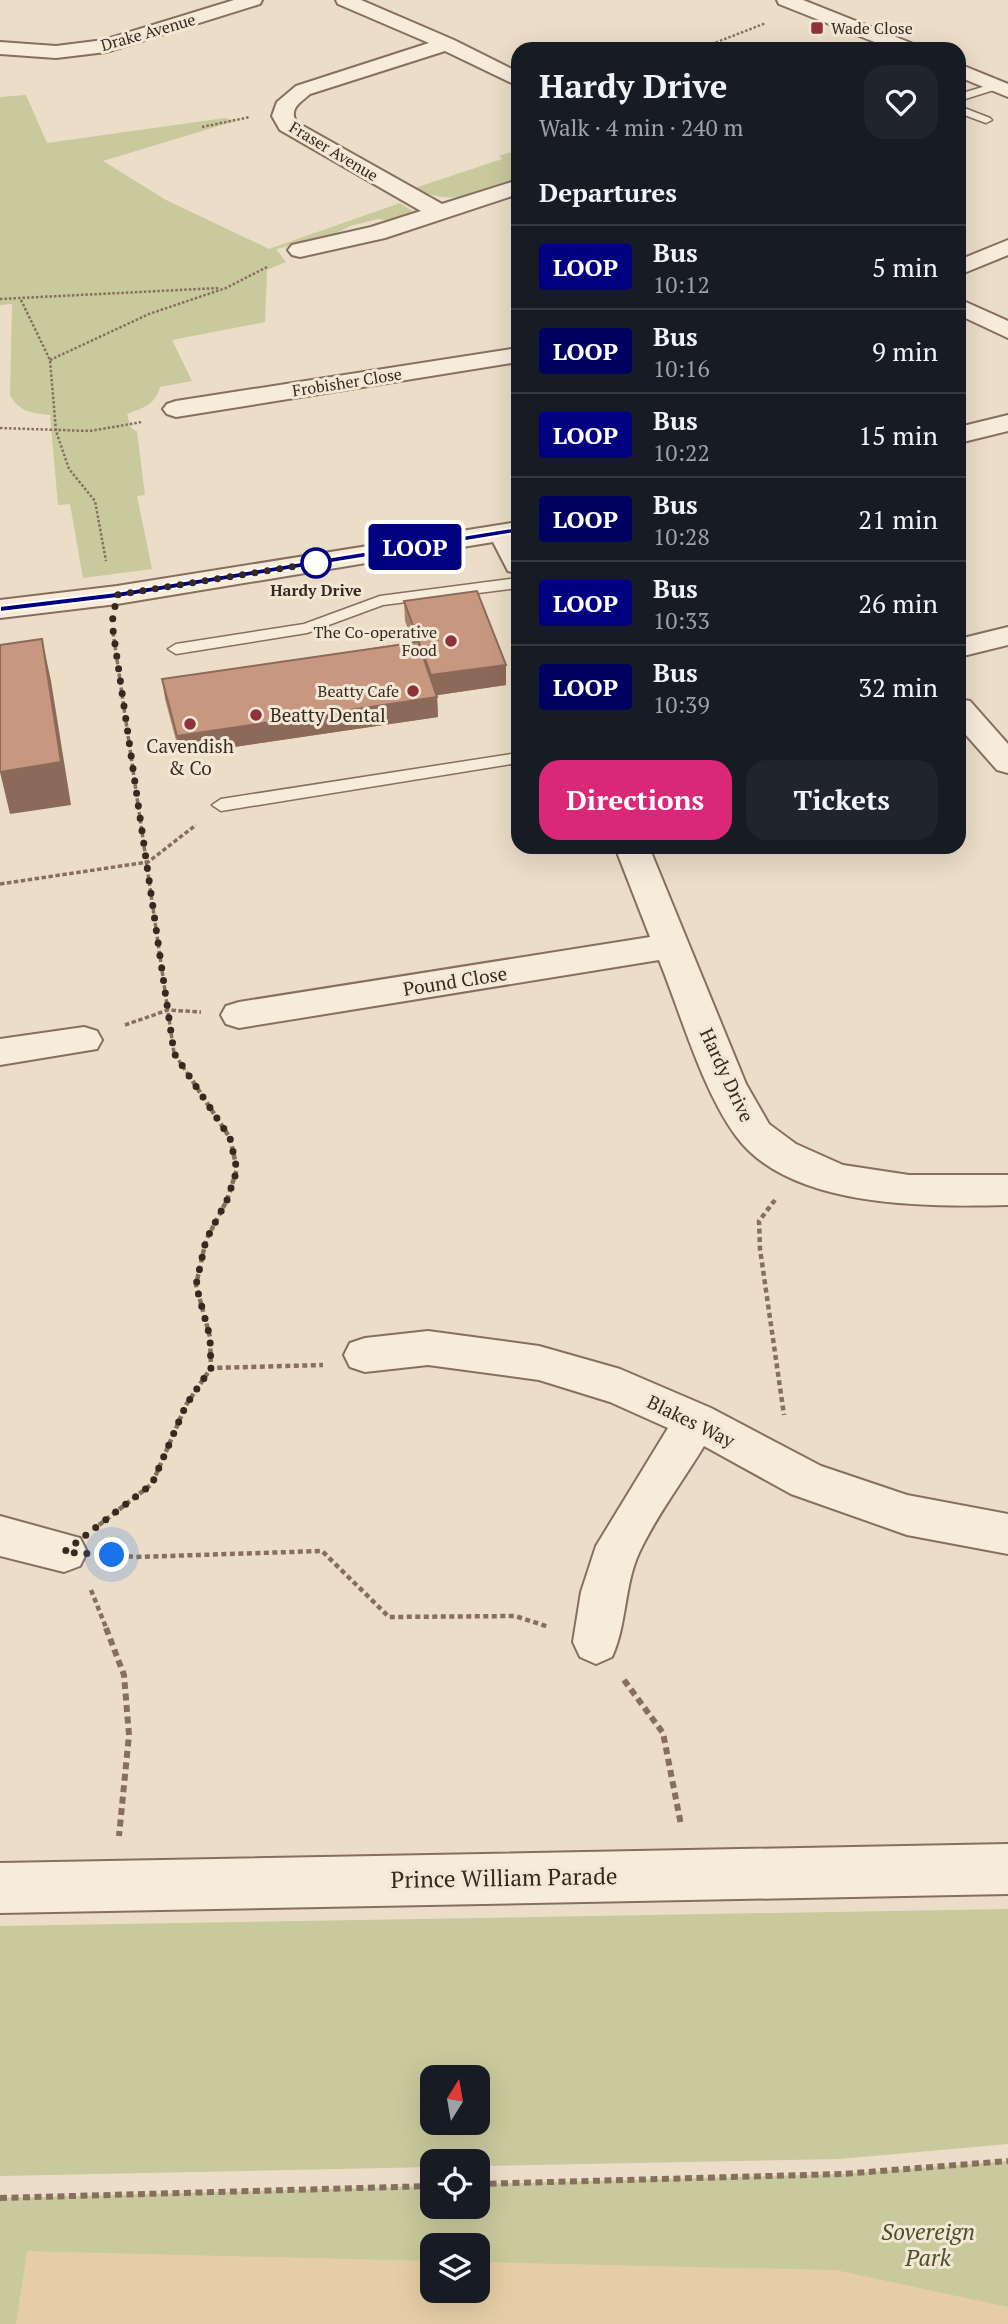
<!DOCTYPE html>
<meta charset="utf-8">
<style>
body{margin:0;font-family:"PT Serif",serif;background:#20242c;color:#f1f3f6;height:100vh;display:flex;flex-direction:column;font-size:26px;white-space:nowrap}
*{box-sizing:border-box;margin:0}
p{font-size:23px;color:#9ea1a6}
.icon{flex:none;width:38px;height:38px;fill:none;stroke:currentColor;stroke-width:2;stroke-linecap:round;stroke-linejoin:round}
.map{position:relative;flex:1;overflow:hidden}
.panel{position:absolute;left:511px;top:42px;width:455px;height:812px;display:flex;flex-direction:column;background:#171b24;border-radius:21px;box-shadow:0 7px 28px #0002}
.panel>*{flex:none}
.badge{padding:0 14px;border-radius:5px;font-size:24px;line-height:46px}
.needle{width:46px;rotate:11deg}
.controls{position:absolute;left:420px;top:2065px;display:grid;gap:14px}
.controls a{display:grid;place-items:center;width:70px;height:70px;border-radius:14px;background:#171b24;box-shadow:0 7px 28px #0002;font-size:35px}
.you{position:absolute;width:35px;height:35px;margin:-18px;border:5px solid #fff;border-radius:50%;background:#1a73e8;box-shadow:0 0 0 10px #1a73e833}
.map>.badge{position:absolute;translate:-50% -50%;box-shadow:0 0 0 4px #fff}
h2{padding:0 28px;font-size:26px;line-height:63px}
.round{display:grid;place-items:center;flex:none;width:74px;height:74px;border-radius:21px;background:#20242c}
.headline{display:flex;align-items:center;justify-content:space-between;height:119px;padding:0 28px}
h1{font-size:33px;font-weight:700;line-height:52px}
.cta{display:flex;gap:14px;margin-top:auto;padding:14px 28px}
.cta a{flex:1;height:80px;border-radius:21px;background:#db2777;color:#fff;font-size:28px;font-weight:700;line-height:80px;text-align:center}
.cta a+a{background:#20242c;color:#f1f3f6}
ul{padding:0;list-style:none}
li{display:flex;align-items:center;gap:21px;height:84px;padding:0 28px;border-top:2px solid #363941}
li div{flex:1}
li b{display:block;font-size:26px}
li em{font-style:normal}
li .badge{min-width:77px;font-weight:700;text-align:center}
.map>svg:first-child{display:block}
</style>
<div class="map">
<svg width="1008" height="2324" viewBox="0 0 1008 2324">
<rect width="100%" height="100%" fill="#ebddc7"/>
<g fill="#c8c99c" fill-rule="evenodd">
<path d="M26 95 47 143 225 118 235 121 103 161 166 200 269 249 400 203 414 212 412 217 392 221 378 219 350 226 331 236 276 249 286 262 267 270 265 322 172 340 192 381 160 387C155 405 143 408 127 414L131 428 137 432 145 495 137 496 152 569 83 578 70 504 58 505 50 415C32 413 19 412 10 395L12 304 0 305V97Z"/>
<path d="M518 150V179C482 192 451 208 415 188L502 159 499 156Z"/>
<path d="M1008 1909V2144L839 2159 478 2166V2161H432V2167L0 2176V1926ZM432 2077H478V2123H432Z"/>
<path d="M1008 2161V2324H0V2198L432 2186V2207H478V2184L842 2174ZM432 2245H478V2291H432Z"/>
</g>
<polygon fill="#e5cea7" points="27,2251 432,2261 432,2291 478,2291 478,2262 836,2270 1008,2307 1008,2324 16,2324"/>
<g fill="none" stroke-linecap="round" stroke-linejoin="round">
<g stroke="#866f5e" stroke-width="3">
<g id="service">
<polygon points="996,83 1002,86 1000,88 959,101 959,94"/>
<polygon points="959,106 990,118 992,120 986,123 959,113"/>
<polygon points="518,578 518,588 383,605 307,633 176,654 168,649 176,644 304,624 380,596"/>
<polygon points="518,753 518,763 221,811 212,805 221,799"/>
</g>
</g>
<g stroke="#866f5e" stroke-width="4">
<g id="minor">
<polygon points="234,0 262,0 260,4 106,52 56,58 0,54 0,42 56,46 104,40"/>
<path d="M336 0H361L454 40 518 72V86L445 51 310 94C300 103 289 108 296 122L442 204 518 180V194L385 238 300 257 292 255 288 250 292 245 371 227 421 211 280 130 272 116 277 102 296 86 429 43 338 4Z"/>
<polygon points="777,0 803,0 916,45 919,49 892,49 779,4"/>
<polygon points="959,64 1008,84 1008,97 959,77"/>
<polygon points="1008,240 1008,255 959,275 959,260"/>
<polygon points="959,299 1008,321 1008,338 959,315"/>
<polygon points="518,348 518,362 176,417 167,414 163,409 167,404 176,401"/>
<polygon points="1008,415 1008,431 959,443 959,427"/>
<polygon points="518,522 518,574 508,571 493,542 117,604 0,618 0,600 117,586"/>
<polygon points="1008,627 1008,645 959,657 959,639"/>
<polygon points="959,699 970,701 1008,744 1008,773 997,770 959,727"/>
<path d="M615 847H649L746 1084 769 1124 796 1144 843 1165 909 1175H1008V1205C928 1207 789 1209 736 1136 702 1090 681 1014 659 960L239 1028 226 1024 221 1015 226 1006 239 1002 650 937Z"/>
<polygon points="84,1027 97,1031 102,1040 97,1049 0,1065 0,1039"/>
<path d="M428 1331 539 1346 620 1369 711 1408 821 1466 907 1495 1008 1514V1554L907 1535 791 1494 704 1446C683 1481 656 1516 639 1553 624 1586 627 1624 612 1657L596 1664 580 1657 573 1642 581 1592 596 1546 668 1428 610 1402 539 1380 428 1365 365 1372 350 1367 344 1355 350 1343 365 1338Z"/>
<polygon points="0,1516 80,1538 87,1552 80,1566 64,1572 0,1556"/>
</g>
</g>
<g stroke="#866f5e" stroke-width="4">
<polygon id="tertiary" points="1008,1844 1008,1894 0,1913 0,1863"/>
</g>
<g stroke="#866f5e" stroke-width="2.5" stroke-dasharray="2.5 2" stroke-linecap="butt">
<polyline points="699,49 766,23"/>
<polyline points="202,127 250,117"/>
<polyline points="0,299 219,288"/>
<polyline points="21,300 50,360 56,431 69,469 95,501 106,561"/>
<polyline points="50,360 149,314 226,288 267,267"/>
<polyline points="0,428 90,431 142,422"/>
<polyline points="113,630 114,634"/>
</g>
<g stroke="#866f5e" stroke-width="3.5" stroke-dasharray="4.5 2.5" stroke-linecap="butt">
<polyline points="113,632 174,1053 189,1076"/>
<polyline points="0,884 148,862 196,825"/>
<polyline points="125,1025 168,1010 201,1012"/>
</g>
<g stroke="#866f5e" stroke-width="4.5" stroke-dasharray="5 3.5" stroke-linecap="butt">
<polyline points="188,1074 230,1138 237,1169 227,1200 206,1240 196,1285 210,1337 211,1368"/>
<polyline points="775,1200 759,1221 760,1249 784,1415"/>
<polyline points="99,1525 152,1484 186,1405 211,1368 323,1365"/>
<polyline points="111,1555 136,1557 322,1551 389,1617 515,1616 549,1627"/>
<polyline points="91,1590 107,1630"/>
</g>
<g stroke="#866f5e" stroke-width="6" stroke-dasharray="7 4.5" stroke-linecap="butt">
<polyline points="106,1628 124,1675 129,1735 119,1836"/>
<polyline points="624,1680 663,1733 681,1825"/>
<polyline points="478,2184 842,2174 1008,2161"/>
<polyline points="0,2198 432,2186"/>
</g>
<use href="#service" fill="#f7ebda" fill-rule="evenodd"/>
<use href="#minor" fill="#f7ebda" fill-rule="evenodd"/>
<use href="#tertiary" fill="#f7ebda" fill-rule="evenodd"/>
</g>
<polygon fill="#ab826e" points="404,601 506,685 437,695 438,717 180,755 165,699 162,679 413,642 405,621"/>
<g fill="#8b6a5a">
<polygon points="42,639 51,681 71,805 10,814 0,772"/>
<polygon points="506,665 506,685 432,696 431,675"/>
<polygon points="437,697 438,717 180,755 177,736"/>
</g>
<g fill="#c79780" stroke="#8b6a5a" stroke-width="2">
<polygon points="477,591 506,665 431,675 404,601"/>
<polygon points="42,639 61,762 0,772 0,645"/>
<polygon points="418,642 437,697 177,736 162,679"/>
</g>
<polygon fill="#000080" stroke="#fff" stroke-width="2" points="518,527 521,528 521,532 117,598 0,612 0,606 117,592"/>
<g fill="none" stroke-linecap="round" stroke-linejoin="round">
<polyline stroke="#372920" stroke-width="7" stroke-dasharray="0 12.6" points="112,1555 64,1552 152,1484 186,1405 211,1368 210,1337 196,1285 206,1240 227,1200 237,1170 230,1138 174,1053 112,623 117,595 316,563"/>
</g>
<g fill="#90323c" stroke="#f3e8d6" stroke-width="2.5">
<rect x="810" y="21" width="14" height="14" rx="3.5"/>
<circle cx="451" cy="641" r="7"/>
<circle cx="413" cy="691" r="7"/>
<circle cx="256" cy="715" r="7"/>
<circle cx="190" cy="724" r="7"/>
</g>
<circle fill="#fff" stroke="#000080" stroke-width="3.5" cx="316" cy="563" r="14"/>
<g text-anchor="middle" stroke-width="6" stroke-linejoin="round" paint-order="stroke">
<g font-size="16" fill="#372920" stroke="#f3e8d6" text-anchor="end">
<text x="831" y="34" text-anchor="start">Wade Close</text>
<text x="437" y="638">The Co-operative<tspan x="437" dy="18">Food</tspan></text>
<text x="399" y="697">Beatty Cafe</text>
</g>
<g font-size="16" fill="#372920" stroke="#f3e8d6">
<text transform="translate(148 32) rotate(-16)" y="6">Drake Avenue</text>
<text transform="translate(334 151) rotate(31)" y="6">Fraser Avenue</text>
<text transform="translate(347 382) rotate(-9)" y="6">Frobisher Close</text>
</g>
<g font-size="16" font-weight="bold" fill="#372920" stroke="#f3e8d6">
<text x="316" y="596">Hardy Drive</text>
</g>
<g font-size="19" fill="#372920" stroke="#f3e8d6" text-anchor="start">
<text x="270" y="722">Beatty Dental</text>
<text x="190" y="753" text-anchor="middle">Cavendish<tspan x="190" dy="22">&amp; Co</tspan></text>
</g>
<g font-size="19" fill="#372920" stroke="#f3e8d6">
<text transform="translate(455 981) rotate(-9)" y="7">Pound Close</text>
<text transform="translate(727 1075) rotate(65)" y="7">Hardy Drive</text>
<text transform="translate(691 1421) rotate(26)" y="7">Blakes Way</text>
</g>
<g font-size="23" fill="#372920" stroke="#f3e8d6">
<text transform="translate(504 1878) rotate(-1)" y="8">Prince William Parade</text>
</g>
<g font-size="23" font-style="italic" fill="#4c5228" stroke="#f3e8d6">
<text x="928" y="2240">Sovereign<tspan x="928" dy="26">Park</tspan></text>
</g>
</g>
</svg>
<div class="controls">
<a><svg class="needle" viewBox="-14 -14 28 28"><path d="M0-13l5 13h-10z" fill="#e53935"/><path d="M0 13l5-13h-10z" fill="#9ea1a6"/></svg></a>
<a><svg class="icon" aria-label="locate" viewBox="0 0 24 24"><circle cx="12" cy="12" r="6"/><path d="M12 2v4M12 18v4M2 12h4M18 12h4"/></svg></a>
<a><svg class="icon" aria-label="layers" viewBox="0 0 24 24"><path d="M12 4l9 5-9 5-9-5zM3 14l9 5 9-5"/></svg></a>
</div>
<div class="you" style="left:112px;top:1555px"></div>
<b class="badge" style="left:415px;top:547px;background:#000080;color:#fff">LOOP</b>
<section class="panel">
<div class="headline"><div><h1>Hardy Drive</h1><p>Walk · 4 min · 240 m</p></div><a class="round"><svg class="icon" aria-label="heart" viewBox="0 0 24 24"><path d="M12 20l-8-8c-3-5 5-10 8-4 3-6 11-1 8 4z"/></svg></a></div>
<h2>Departures</h2>
<ul>
<li><span class="badge" style="background:#000080;color:#fff">LOOP</span><div><b>Bus</b><p>10:12</p></div><em>5 min</em></li>
<li><span class="badge" style="background:#000060;color:#fff">LOOP</span><div><b>Bus</b><p>10:16</p></div><em>9 min</em></li>
<li><span class="badge" style="background:#000080;color:#fff">LOOP</span><div><b>Bus</b><p>10:22</p></div><em>15 min</em></li>
<li><span class="badge" style="background:#000060;color:#fff">LOOP</span><div><b>Bus</b><p>10:28</p></div><em>21 min</em></li>
<li><span class="badge" style="background:#000080;color:#fff">LOOP</span><div><b>Bus</b><p>10:33</p></div><em>26 min</em></li>
<li><span class="badge" style="background:#000060;color:#fff">LOOP</span><div><b>Bus</b><p>10:39</p></div><em>32 min</em></li>
</ul>
<div class="cta"><a>Directions</a><a>Tickets</a></div>
</section>
</div>
